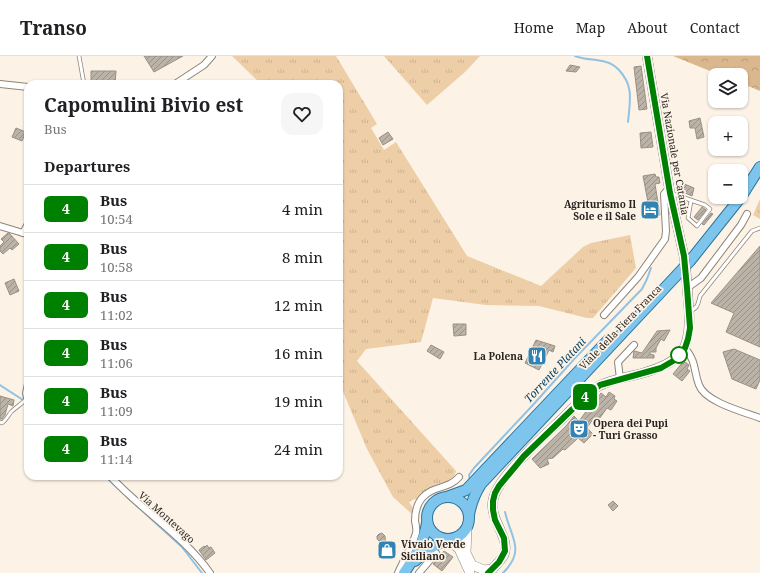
<!DOCTYPE html>
<meta charset="utf-8">
<style>
body{margin:0;font-family:"Noto Serif",serif;background:#f6f6f6;color:#202124;height:100vh;display:flex;flex-direction:column;font-size:15px;white-space:nowrap}
*{box-sizing:border-box;margin:0}
p{font-size:13px;color:#757577}
.icon{flex:none;width:22px;height:22px;fill:none;stroke:currentColor;stroke-width:2;stroke-linecap:round;stroke-linejoin:round}
.map{position:relative;flex:1;overflow:hidden}
.panel{position:absolute;left:24px;top:24px;width:319px;height:400px;display:flex;flex-direction:column;background:#fff;border-radius:12px;box-shadow:0 1px 3px #0004}
.panel>*{flex:none}
.badge{padding:0 8px;border-radius:6px;font-size:14px;line-height:26px}
.controls{position:absolute;left:708px;top:12px;display:grid;gap:8px}
.controls a{display:grid;place-items:center;width:40px;height:40px;border-radius:8px;background:#fff;box-shadow:0 1px 3px #0004;font-size:20px}
.map>.badge{position:absolute;translate:-50% -50%;box-shadow:0 0 0 2px #fff}
h2{padding:0 20px;font-size:15px;line-height:36px}
.round{display:grid;place-items:center;flex:none;width:42px;height:42px;border-radius:12px;background:#f6f6f6}
.head{display:flex;align-items:center;justify-content:space-between;height:68px;padding:0 20px}
h1{font-size:19px;font-weight:700;line-height:30px}
ul{padding:0;list-style:none}
li{display:flex;align-items:center;gap:12px;height:48px;padding:0 20px;border-top:1px solid #e0e0e0}
li div{flex:1}
li b{display:block;font-size:15px}
li em{font-style:normal}
li .badge{min-width:44px;font-weight:700;text-align:center}
header{display:flex;align-items:center;gap:24px;box-sizing:border-box;height:56px;padding:0 20px;background:#fff;border-bottom:1px solid #e0e0e0}
header strong{font-size:19px}
nav{display:flex;gap:22px;margin-inline-start:auto;font-size:14px}
.map>svg:first-child{display:block}
</style>
<header>
<strong>Transo</strong>
<nav><a>Home</a><a>Map</a><a>About</a><a>Contact</a></nav>
</header>
<div class="map">
<svg width="760" height="517" viewBox="0 0 760 517">
<defs>
<pattern id="grass-tufts" width="24" height="20" patternUnits="userSpaceOnUse"><rect width="24" height="20" fill="#eecea6"/><path d="M3 7l-1-3M5 7V3M7 7l1-3M15 17l-1-3M17 17v-4M19 17l1-3" fill="none" stroke="#ccb18f"/></pattern>
<pattern id="forest-crowns" width="20" height="18" patternUnits="userSpaceOnUse"><rect width="20" height="18" fill="#dab78c"/><path d="M2 6a3 3 0 1 1 6 0M12 15a3 3 0 1 1 6 0" fill="none" stroke="#bb9d78"/></pattern>
<pattern id="building-hatch" width="6" height="6" patternUnits="userSpaceOnUse"><rect width="6" height="6" fill="#bcb3a8"/><path d="M-1 1l2-2M0 6l6-6M5 7l2-2" fill="none" stroke="#999188"/></pattern>
</defs>
<rect width="100%" height="100%" fill="#fcf2e6"/>
<g fill="url(#grass-tufts)">
<path d="M232 0H336L377 68 371 72 384 94 396 86 467 200 541 230 583 191 591 187 630 179 636 212 593 262H587L539 250 486 249 433 242 421 286 366 293 357 305 456 415C453 426 446 425 436 429 428 432 422 437 418 444L414 443 409 446 414 454 413 459 393 441 367 393 339 326V28H261Z"/>
<polygon points="384,0 480,0 465,16 427,49"/>
<polygon points="760,143 760,163 753,159"/>
</g>
<polygon fill="url(#forest-crowns)" points="673,0 760,0 760,35 741,27 741,19 720,19"/>
<g fill="none" stroke-linecap="round" stroke-linejoin="round">
<g stroke="#92c2e3" stroke-width="2">
<path d="M575 0C585 4 596 3 606 6 611 7 615 10 619 14 634 30 630 45 628 66"/>
<polyline points="0,329 23,344"/>
<polyline points="105,420 119,433"/>
<polyline points="470,424 469,419 474,412 532,350 575,302 642,233 647,223 651,212"/>
<polyline points="126,440 182,491 202,517"/>
<path d="M503 517C526 494 511 482 505 456"/>
</g>
</g>
<g fill="url(#building-hatch)" stroke="#9a9186">
<polygon points="144,0 183,0 154,16"/>
<polygon points="570,9 580,11 576,16 566,15"/>
<polygon points="641,10 647,53 639,54 634,11"/>
<polygon points="91,15 116,15 115,28 91,28"/>
<polygon points="700,62 704,81 697,83 695,72 690,72 689,65"/>
<polygon points="16,72 26,76 22,85 12,81"/>
<polygon points="388,76 393,83 383,89 379,82"/>
<polygon points="651,76 653,91 641,92 640,77"/>
<polygon points="655,118 656,121 659,121 660,127 655,128 660,159 655,160 654,156 650,157 643,120"/>
<polygon points="682,127 694,132 692,140 683,136 681,132"/>
<polygon points="702,151 706,154 698,164 694,161"/>
<polygon points="711,157 713,158 704,169 702,168"/>
<polygon points="8,177 10,178 19,188 12,194 10,192 3,198 0,195 0,190 4,186 1,183"/>
<polygon points="760,190 760,291 726,276 734,257 711,247"/>
<polygon points="14,223 19,235 10,239 5,227"/>
<polygon points="453,268 466,268 466,279 454,280"/>
<polygon points="670,274 664,285 661,283 656,292 656,296 650,296 650,298 654,299 654,302 633,302 634,295 642,297 657,275"/>
<polygon points="536,284 555,290 553,296 549,294 539,314 525,307"/>
<polygon points="431,289 444,296 440,303 427,295"/>
<polygon points="734,293 760,304 760,324 756,333 732,323 723,296"/>
<polygon points="685,306 689,309 687,313 690,315 682,325 673,318 682,307 683,308"/>
<polygon points="609,336 615,340 614,343 617,345 611,354 607,352 597,366 593,363 587,372 593,378 584,387 578,382 565,394 563,393 553,402 547,403 549,408 540,412 532,403 566,370 574,360 579,365 588,353 589,354 601,337 606,341"/>
<polygon points="0,340 14,344 13,350 8,348 5,359 2,363 0,363"/>
<polygon points="613,445 618,450 613,455 608,449"/>
<polygon points="382,477 385,480 386,492 377,483 377,480 379,478"/>
<polygon points="207,489 209,492 211,491 215,497 206,504 199,494 204,490 205,491"/>
<polygon points="444,495 453,501 442,515 433,508"/>
</g>
<g fill="none" stroke-linecap="round" stroke-linejoin="round">
<g stroke="#8e857a" stroke-width="4.5">
<g id="service">
<polyline points="79,0 84,28"/>
<polyline points="673,138 705,149 710,153 697,170 688,162 691,145"/>
<path d="M690 255C698 252 698 248 700 240L752 175 760 172"/>
<path d="M0 366 2 367C6 364 8 360 11 356 16 351 22 348 27 342"/>
</g>
</g>
<g stroke="#8e857a" stroke-width="8">
<g id="minor">
<polyline points="0,28 28,31"/>
<polyline points="175,28 204,9 212,0"/>
<polyline points="0,170 23,177"/>
<polyline points="23,177 28,168"/>
<polyline points="687,232 701,222 741,169 747,158"/>
<polyline points="604,259 638,221 665,183 666,175 664,138 669,132"/>
<path d="M685 292C697 307 693 313 699 329 705 346 744 356 760 362"/>
<polyline points="620,323 618,306 634,289"/>
<polyline points="28,328 26,337 27,342 28,343"/>
<path d="M110 420C141 454 183 479 210 517"/>
<path d="M398 517C403 505 413 489 416 477 417 473 416 469 415 465 415 457 417 448 422 442 433 429 448 434 459 421"/>
<polyline points="419,517 436,497"/>
</g>
</g>
<g stroke="#8e857a" stroke-width="10">
<g id="secondary">
<polyline points="647,0 670,137 684,200"/>
<polyline points="467,473 466,497 472,509 484,514 493,513"/>
<polyline points="449,484 459,493 470,517"/>
<path d="M488 517C494 511 500 506 504 499 511 482 489 464 493 444 496 429 513 411 524 400 536 386 550 374 563 362 574 351 585 338 599 330 612 323 629 321 643 317 681 306 691 295 689 255 688 242 687 229 686 216"/>
</g>
</g>
<g stroke="#28749e" stroke-width="12">
<g id="primary">
<polyline points="741,141 760,111"/>
<circle cx="448" cy="462" r="21"/>
<polyline points="447,441 466,434 608,284"/>
<path d="M469 459C471 447 474 439 481 428L690 205 741 141"/>
<path d="M415 505C424 496 435 488 447 484"/>
<path d="M404 517C415 501 424 486 427 467"/>
</g>
</g>
<use href="#service" stroke="#fff" stroke-width="3"/>
<use href="#minor" stroke="#fff" stroke-width="6"/>
<use href="#secondary" stroke="#fff" stroke-width="9"/>
<use href="#primary" stroke="#7dc5ed" stroke-width="10"/>
<g stroke="#8e857a" stroke-width="10" stroke-linecap="butt">
<polyline id="secondary-bridge" points="684,200 686,216"/>
</g>
<use href="#secondary-bridge" stroke="#fff" stroke-width="9"/>
</g>
<g fill="none" stroke-linecap="round" stroke-linejoin="round">
<g stroke="#fff" stroke-width="9">
<polyline id="line" points="488,517 499,506 505,495 504,482 495,464 493,454 493,445 495,437 499,430 524,400 587,339 600,329 661,312 673,305 680,298 685,292 688,283 690,272 687,232 684,200 670,137 647,0"/>
</g>
<use href="#line" stroke="#008000" stroke-width="6"/>
</g>
<defs>
<g id="hotel-square" transform="scale(1)"><rect x="-9" y="-9" width="18" height="18" rx="4" fill="#3183b4" stroke="#fcf2e6"/><path d="M-6-4.5h1.5V1H6V5H4.5V3h-9V5H-6ZM-4 0a1.8 1.8 0 1 1 3.6 0ZM.5 0V-2.5h3Q6-2.5 6 0Z" fill="#fff"/></g>
<g id="restaurant-square" transform="scale(1)"><rect x="-9" y="-9" width="18" height="18" rx="4" fill="#3183b4" stroke="#fcf2e6"/><path d="M-5-6h1v4h1v-4h1v4h1v-4h1v5L-1.5 .5V6h-2V.5L-5-1ZM5-6V6H3V1.5H1.5Q1.5-4 5-6Z" fill="#fff"/></g>
<g id="theatre-square" transform="scale(1)"><rect x="-9" y="-9" width="18" height="18" rx="4" fill="#3183b4" stroke="#fcf2e6"/><path d="M-5-5.5Q0-4 5-5.5V0Q5 5 0 6Q-5 5-5 0ZM-3.3-2.5H-1v1.5H-3.3ZM1-2.5H3.3v1.5H1ZM-2.8 1Q0 5.5 2.8 1Z" fill="#fff"/></g>
<g id="shop-square" transform="scale(1)"><rect x="-9" y="-9" width="18" height="18" rx="4" fill="#3183b4" stroke="#fcf2e6"/><path d="M-5-2.5h2.3a2.7 3.5 0 0 1 5.4 0H5L5.5 6h-11ZM-1.5-2.5h3a1.5 2.3 0 0 0-3 0Z" fill="#fff"/></g>
</defs>
<g fill-rule="evenodd">
<use href="#hotel-square" x="650" y="154"/>
<use href="#restaurant-square" x="537" y="300"/>
<use href="#theatre-square" x="579" y="373"/>
<use href="#shop-square" x="387" y="494"/>
</g>
<circle fill="#fff" stroke="#008000" stroke-width="2" cx="679" cy="299" r="8"/>
<g text-anchor="middle" stroke-width="3.5" stroke-linejoin="round" paint-order="stroke">
<g font-size="10" fill="#292521" stroke="#fcf2e6">
<text transform="translate(675 98) rotate(80)" y="4">Via Nazionale per Catania</text>
<text transform="translate(620 271) rotate(-46)" y="4">Viale della Fiera Franca</text>
<text transform="translate(167 461) rotate(42)" y="4">Via Montevago</text>
</g>
<g font-size="10" font-weight="bold" fill="#292521" stroke="#fcf2e6" text-anchor="end">
<text x="636" y="152">Agriturismo Il<tspan x="636" dy="12">Sole e il Sale</tspan></text>
<text x="523" y="304">La Polena</text>
<text x="593" y="371" text-anchor="start">Opera dei Pupi<tspan x="593" dy="12">- Turi Grasso</tspan></text>
<text x="401" y="492" text-anchor="start">Vivaio Verde<tspan x="401" dy="12">Siciliano</tspan></text>
</g>
<g font-size="11" font-style="italic" fill="#003f5f" stroke="#fcf2e6">
<text transform="translate(555 314) rotate(-47)" y="4">Torrente Platani</text>
</g>
</g>
</svg>
<div class="controls">
<a><svg class="icon" aria-label="layers" viewBox="0 0 24 24"><path d="M12 4l9 5-9 5-9-5zM3 14l9 5 9-5"/></svg></a>
<a>+</a>
<a>−</a>
</div>
<b class="badge" style="left:585px;top:341px;background:#008000;color:#fff">4</b>
<section class="panel">
<div class="head"><div><h1>Capomulini Bivio est</h1><p>Bus</p></div><a class="round"><svg class="icon" aria-label="heart" viewBox="0 0 24 24"><path d="M12 20l-8-8c-3-5 5-10 8-4 3-6 11-1 8 4z"/></svg></a></div>
<h2>Departures</h2>
<ul>
<li><span class="badge" style="background:#008000;color:#fff">4</span><div><b>Bus</b><p>10:54</p></div><em>4 min</em></li>
<li><span class="badge" style="background:#008000;color:#fff">4</span><div><b>Bus</b><p>10:58</p></div><em>8 min</em></li>
<li><span class="badge" style="background:#008000;color:#fff">4</span><div><b>Bus</b><p>11:02</p></div><em>12 min</em></li>
<li><span class="badge" style="background:#008000;color:#fff">4</span><div><b>Bus</b><p>11:06</p></div><em>16 min</em></li>
<li><span class="badge" style="background:#008000;color:#fff">4</span><div><b>Bus</b><p>11:09</p></div><em>19 min</em></li>
<li><span class="badge" style="background:#008000;color:#fff">4</span><div><b>Bus</b><p>11:14</p></div><em>24 min</em></li>
</ul>
</section>
</div>
